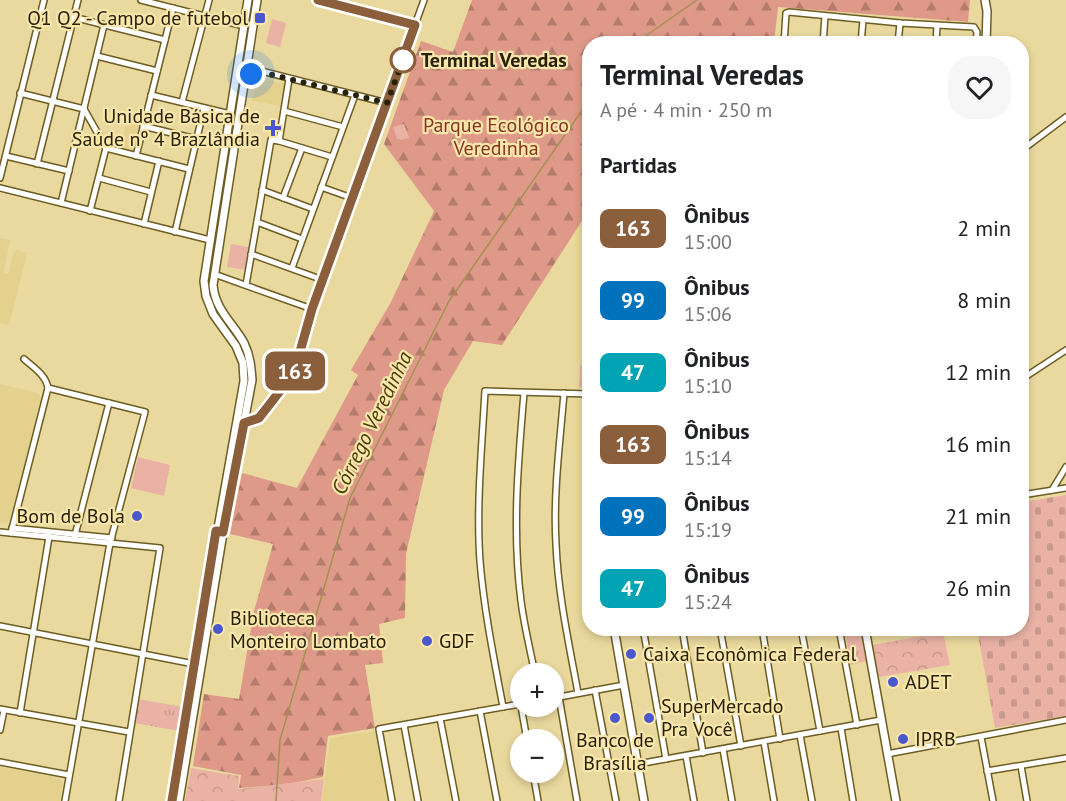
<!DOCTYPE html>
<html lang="pt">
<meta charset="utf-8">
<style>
body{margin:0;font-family:"PT Sans",sans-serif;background:#f6f6f6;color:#202124;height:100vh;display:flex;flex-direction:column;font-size:22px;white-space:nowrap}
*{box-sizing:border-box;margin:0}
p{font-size:20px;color:#757577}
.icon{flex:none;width:33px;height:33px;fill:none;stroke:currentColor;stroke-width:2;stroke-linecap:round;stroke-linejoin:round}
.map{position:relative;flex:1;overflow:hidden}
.side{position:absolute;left:582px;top:36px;width:447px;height:600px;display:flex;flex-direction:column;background:#fff;border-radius:24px;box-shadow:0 3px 9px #0003}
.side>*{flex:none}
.badge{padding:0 12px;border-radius:9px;font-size:21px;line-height:39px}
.tools{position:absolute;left:510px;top:663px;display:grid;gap:12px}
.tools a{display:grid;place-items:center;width:54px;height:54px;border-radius:50%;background:#fff;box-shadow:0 3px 9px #0003;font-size:30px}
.you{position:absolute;width:30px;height:30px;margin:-15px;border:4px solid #fff;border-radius:50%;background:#1a73e8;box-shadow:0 0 0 9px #1a73e833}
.map>.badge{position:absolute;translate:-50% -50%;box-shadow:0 0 0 3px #fff}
h2{padding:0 18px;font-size:22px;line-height:54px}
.round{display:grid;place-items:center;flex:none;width:63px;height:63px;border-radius:24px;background:#f6f6f6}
.overview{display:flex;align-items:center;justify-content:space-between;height:102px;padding:0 18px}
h1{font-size:28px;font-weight:600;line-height:45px}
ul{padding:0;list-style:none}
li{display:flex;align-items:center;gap:18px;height:72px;padding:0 18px}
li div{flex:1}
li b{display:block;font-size:22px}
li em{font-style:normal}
li .badge{min-width:66px;font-weight:700;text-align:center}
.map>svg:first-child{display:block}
</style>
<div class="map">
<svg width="1066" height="801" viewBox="0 0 1066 801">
<defs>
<pattern id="grass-tufts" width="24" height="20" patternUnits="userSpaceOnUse" patternTransform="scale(1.5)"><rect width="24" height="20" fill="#e9b2a5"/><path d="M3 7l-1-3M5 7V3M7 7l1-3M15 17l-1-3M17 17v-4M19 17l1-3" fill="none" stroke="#c8998d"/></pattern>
<pattern id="forest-firs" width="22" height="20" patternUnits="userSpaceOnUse" patternTransform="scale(1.5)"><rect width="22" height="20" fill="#de9988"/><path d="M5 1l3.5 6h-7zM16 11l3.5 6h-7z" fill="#b47c6d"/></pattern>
<pattern id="cemetery-stones" width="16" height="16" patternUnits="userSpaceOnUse" patternTransform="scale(1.5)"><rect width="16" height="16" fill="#e9b2a5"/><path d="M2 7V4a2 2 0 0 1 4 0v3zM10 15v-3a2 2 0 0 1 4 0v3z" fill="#c8998d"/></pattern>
<pattern id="park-crowns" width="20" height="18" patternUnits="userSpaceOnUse" patternTransform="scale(1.5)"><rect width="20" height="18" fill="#e9b2a5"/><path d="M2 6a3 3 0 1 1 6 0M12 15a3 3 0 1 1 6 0" fill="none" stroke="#c8998d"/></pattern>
</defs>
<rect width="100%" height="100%" fill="#ead99e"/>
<g fill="#e5d18e">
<polygon points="257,78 286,84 281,106 252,101"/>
<polygon points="128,116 143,120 135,152 120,149"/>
<polygon points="0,238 10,240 4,273 8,274 14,252 17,250 27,253 9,325 0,323"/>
<polygon points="0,384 38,393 41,397 11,520 6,523 0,522"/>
<polygon points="377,731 389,801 322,801 330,738"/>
<polygon points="0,767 60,778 63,783 60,801 0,801"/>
</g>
<g fill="url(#grass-tufts)">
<polygon points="844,629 860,629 866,661 851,665"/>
<polygon points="138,699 184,707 180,731 134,723"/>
</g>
<polygon fill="url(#forest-firs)" points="472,0 970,0 968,22 778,7 774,43 590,44 589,210 502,345 473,341 444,390 406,554 405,618 379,624 383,663 365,665 375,728 328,736 323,777 283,785 239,788 241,775 193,766 204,694 239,699 254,611 273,544 230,534 242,473 297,488 358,375 351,370 391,302 434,211 384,144 421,41 453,52"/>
<polygon fill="url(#cemetery-stones)" points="1066,495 1066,716 995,728 977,629 1022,628 1022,502"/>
<g fill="url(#park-crowns)">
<polygon points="404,124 409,138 398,141 393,127"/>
<polygon points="943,632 950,665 879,677 873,645"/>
<polygon points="191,768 239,776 238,789 324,779 321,801 185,801"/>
</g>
<g fill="#e9b2a5">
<polygon points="272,19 286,23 280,47 266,43"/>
<polygon points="231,244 249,247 245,270 227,267"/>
<polygon points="580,365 589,365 589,387 579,387"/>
<polygon points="138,457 170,465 164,496 131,488"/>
<polygon points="273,788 274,801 247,801 245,789"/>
</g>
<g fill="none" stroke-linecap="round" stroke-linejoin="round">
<g stroke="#a49151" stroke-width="1.5">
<polyline points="634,44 697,0"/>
<polyline points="276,801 280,740 350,498 449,301 590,99"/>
</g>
<g stroke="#6c5d23" stroke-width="8">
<g id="minor">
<polyline points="141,0 244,26"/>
<polyline points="318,0 415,25"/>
<polyline points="73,17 165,40"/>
<polyline points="784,44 786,13 789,12 900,23 974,27 977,32 976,44"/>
<polyline points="823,44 825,16"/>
<polyline points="861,44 863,20"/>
<polyline points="898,44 900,23"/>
<polyline points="936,44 937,26"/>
<polyline points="97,56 157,71"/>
<polyline points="246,67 387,103"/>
<polyline points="20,93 84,109"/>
<polyline points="151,95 230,114"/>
<polyline points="182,102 209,0"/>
<polyline points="84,109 106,148"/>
<polyline points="284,111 343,127"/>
<polyline points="143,126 196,139"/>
<polyline points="279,141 289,79"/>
<polyline points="106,148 189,169"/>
<polyline points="1022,150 1066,117"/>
<polyline points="6,156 69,171"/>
<polyline points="136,156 173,8"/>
<polyline points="37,164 78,0"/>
<polyline points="0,178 44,0"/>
<polyline points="99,178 151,192"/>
<polyline points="321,187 352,198"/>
<polyline points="0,188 210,240"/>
<polyline points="262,190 313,209"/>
<polyline points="283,198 302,148"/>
<polyline points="61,203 104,25"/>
<polyline points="90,211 106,148"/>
<polyline points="257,222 302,239"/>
<polyline points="144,224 159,161"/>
<polyline points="175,232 204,108"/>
<polyline points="251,254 323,280"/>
<polyline points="292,268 355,95"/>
<polyline points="214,274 312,309"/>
<polyline points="246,285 271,140 279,141 332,157"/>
<path d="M24 359C33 367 46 375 48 388"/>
<polyline points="1022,379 1066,350"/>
<path d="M524 393C518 462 512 532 521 601 524 625 530 649 535 674"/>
<path d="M564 393C560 442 553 494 556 544 558 594 569 644 578 693"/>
<polyline points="244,423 259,418 294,373 312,309 424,0"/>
<polyline points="1052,490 1066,467"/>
<polyline points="1022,495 1066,488"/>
<polyline points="12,528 112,538"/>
<polyline points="0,532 160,548 119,801"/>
<polyline points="11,533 48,388 145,412 110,543 65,801"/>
<polyline points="74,539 109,403"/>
<polyline points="0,626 194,664"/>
<polyline points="643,628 666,759"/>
<polyline points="682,628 703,753"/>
<polyline points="720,628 741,746"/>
<polyline points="762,628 780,739"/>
<polyline points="801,628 820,731"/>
<polyline points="839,628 857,725"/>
<polyline points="595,690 616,801"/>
<polyline points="559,697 577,801"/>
<polyline points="554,698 624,685"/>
<polyline points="521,706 527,740"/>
<path d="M503 707C494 659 484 610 480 561 476 507 482 445 485 391L590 394"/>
<polyline points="0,709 129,732"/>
<polyline points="480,711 497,801"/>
<polyline points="20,713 49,537 48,532"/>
<polyline points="440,718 456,801"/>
<polyline points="404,725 418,801"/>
<polyline points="841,728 853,801"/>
<polyline points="0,730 4,710"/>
<polyline points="800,735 812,801"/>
<polyline points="981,737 993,801"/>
<polyline points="764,742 774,801"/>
<polyline points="723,749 732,801"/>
<polyline points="887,754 1066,720"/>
<polyline points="686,756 694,801"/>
<polyline points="0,762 69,775"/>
<polyline points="638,764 881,720"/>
<polyline points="1021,766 1027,801"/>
<polyline points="987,771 1066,758"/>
<polyline points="533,772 538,801"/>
<polyline points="392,801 379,729 520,704"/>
</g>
</g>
<g stroke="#6c5d23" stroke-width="10">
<g id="tertiary">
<polyline points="985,0 987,11 986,44"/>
<polyline points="614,628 644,801"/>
<polyline points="865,628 896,801"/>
<polyline points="172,801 194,664 244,381 243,363 236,346 213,314 206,296 204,281 248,0"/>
<path d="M179 801 223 533 252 380C251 367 250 355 244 343 233 323 215 310 213 285L257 0"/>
</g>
</g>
<use href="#minor" stroke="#fff" stroke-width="5"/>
<use href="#tertiary" stroke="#fff" stroke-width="7"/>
</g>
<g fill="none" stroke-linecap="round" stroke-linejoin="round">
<g stroke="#fff" stroke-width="14">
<polyline id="line" points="172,801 216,531 223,532 244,423 259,418 294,373 312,309 415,25 318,0"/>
</g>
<use href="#line" stroke="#8b5e3c" stroke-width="9"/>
<polyline stroke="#282109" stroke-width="6" stroke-dasharray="0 10.8" points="251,74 261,72 387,103 403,60"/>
</g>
<g fill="#4b57cc" stroke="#f8e6ab" stroke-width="2">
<rect x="254" y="12" width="12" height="12" rx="3"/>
<path d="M270 119h6v6h6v6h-6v6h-6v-6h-6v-6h6z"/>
<circle cx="137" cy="516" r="6"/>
<circle cx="218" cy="629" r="6"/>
<circle cx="427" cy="641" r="6"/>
<circle cx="631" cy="654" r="6"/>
<circle cx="893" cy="682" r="6"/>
<circle cx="615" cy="718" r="6"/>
<circle cx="649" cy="718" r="6"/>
<circle cx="903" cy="739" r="6"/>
</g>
<circle fill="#fff" stroke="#8b5e3c" stroke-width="3" cx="403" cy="60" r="12"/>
<g text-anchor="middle" stroke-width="4.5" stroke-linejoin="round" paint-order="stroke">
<g font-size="20" fill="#282109" stroke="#f8e6ab" text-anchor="start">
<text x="248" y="25" text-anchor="end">Q1 Q2 - Campo de futebol</text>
<text x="260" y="123" text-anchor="end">Unidade Básica de<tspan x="260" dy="23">Saúde nº 4 Brazlândia</tspan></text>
<text x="125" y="523" text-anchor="end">Bom de Bola</text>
<text x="230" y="625">Biblioteca<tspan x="230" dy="23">Monteiro Lombato</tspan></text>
<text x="439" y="648">GDF</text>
<text x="643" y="661">Caixa Econômica Federal</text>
<text x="905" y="689">ADET</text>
<text x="661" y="713">SuperMercado<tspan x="661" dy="23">Pra Você</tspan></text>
<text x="915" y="746">IPRB</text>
<text x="615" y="747" text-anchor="middle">Banco de<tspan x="615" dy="23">Brasília</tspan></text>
</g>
<g font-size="20" font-weight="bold" fill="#282109" stroke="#f8e6ab" text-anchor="start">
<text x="421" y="67">Terminal Veredas</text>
</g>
<g font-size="20" fill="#873422" stroke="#f8e6ab">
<text x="496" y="132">Parque Ecológico<tspan x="496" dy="23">Veredinha</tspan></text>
</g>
<g font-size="21" font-style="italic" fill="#473a03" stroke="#f8e6ab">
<text transform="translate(372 423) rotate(-64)" y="7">Córrego Veredinha</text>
</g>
</g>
</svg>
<div class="tools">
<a>+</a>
<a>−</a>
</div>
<div class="you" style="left:251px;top:74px"></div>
<b class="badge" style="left:295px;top:371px;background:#8b5e3c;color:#fff">163</b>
<section class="side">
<div class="overview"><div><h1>Terminal Veredas</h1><p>A pé · 4 min · 250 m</p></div><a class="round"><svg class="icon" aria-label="heart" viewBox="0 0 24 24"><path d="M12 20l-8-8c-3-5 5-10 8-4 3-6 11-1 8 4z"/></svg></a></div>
<h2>Partidas</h2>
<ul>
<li><span class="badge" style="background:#8b5e3c;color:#fff">163</span><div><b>Ônibus</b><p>15:00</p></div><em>2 min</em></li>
<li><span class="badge" style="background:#0072bc;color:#fff">99</span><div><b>Ônibus</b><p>15:06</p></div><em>8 min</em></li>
<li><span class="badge" style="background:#00a3b4;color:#fff">47</span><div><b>Ônibus</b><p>15:10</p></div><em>12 min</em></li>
<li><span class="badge" style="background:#8b5e3c;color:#fff">163</span><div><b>Ônibus</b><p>15:14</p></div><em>16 min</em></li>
<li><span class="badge" style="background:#0072bc;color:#fff">99</span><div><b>Ônibus</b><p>15:19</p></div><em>21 min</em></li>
<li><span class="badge" style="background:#00a3b4;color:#fff">47</span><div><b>Ônibus</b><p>15:24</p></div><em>26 min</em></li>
</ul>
</section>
</div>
